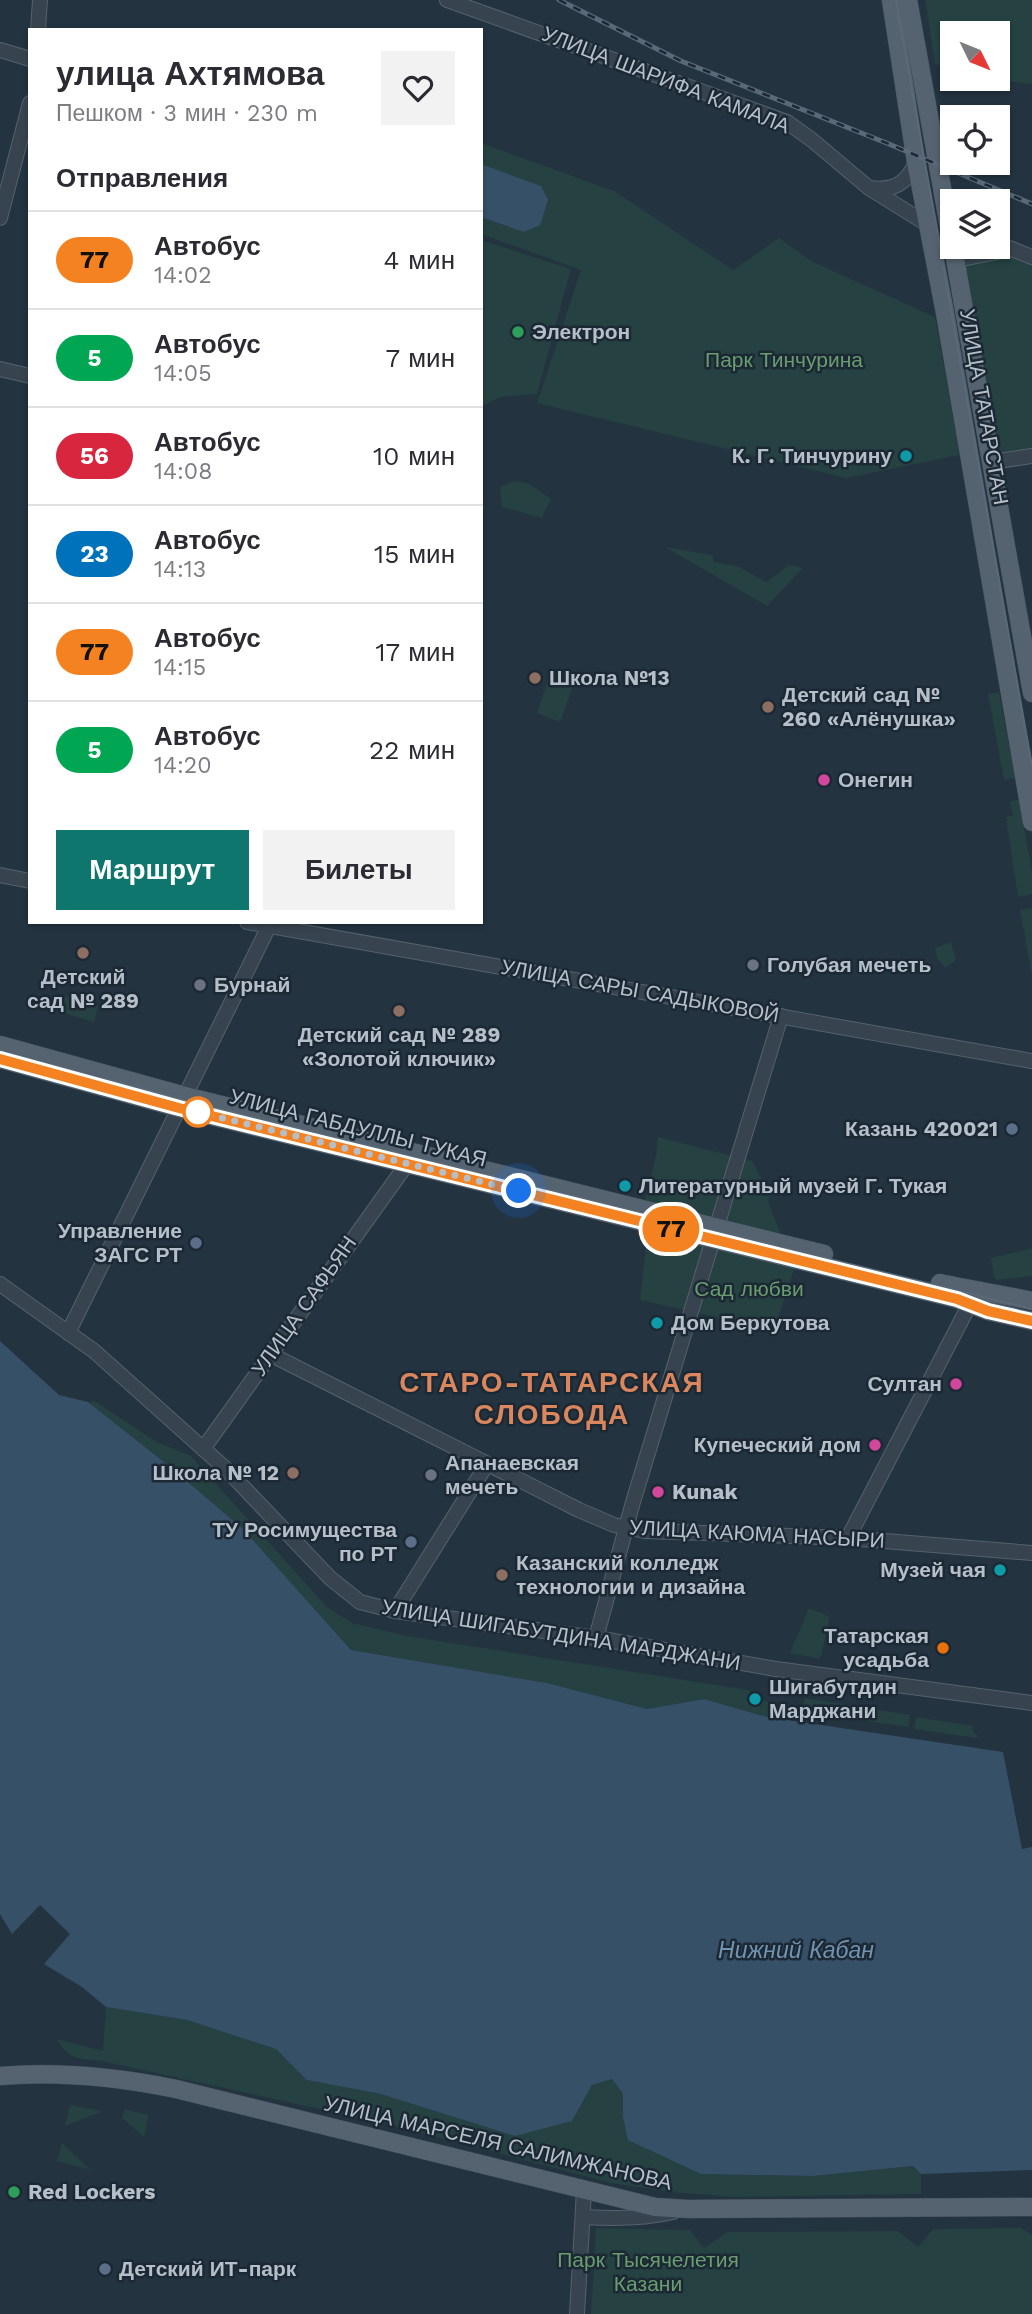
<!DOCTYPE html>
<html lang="ru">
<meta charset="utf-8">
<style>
body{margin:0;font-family:"Work Sans",sans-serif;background:#f2f2f3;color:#2b2b33;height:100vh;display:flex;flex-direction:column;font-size:26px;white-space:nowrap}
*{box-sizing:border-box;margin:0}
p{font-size:23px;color:#7c7c81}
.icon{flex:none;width:38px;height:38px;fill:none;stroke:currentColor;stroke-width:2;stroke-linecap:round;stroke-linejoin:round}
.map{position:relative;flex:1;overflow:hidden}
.side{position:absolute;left:28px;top:28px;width:455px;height:896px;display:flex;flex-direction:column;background:#fff;border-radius:0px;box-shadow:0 2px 5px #0004}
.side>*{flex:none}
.badge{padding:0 14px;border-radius:23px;font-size:24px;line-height:46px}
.needle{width:46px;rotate:133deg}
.buttons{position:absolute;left:940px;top:21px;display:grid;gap:14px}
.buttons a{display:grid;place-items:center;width:70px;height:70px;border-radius:0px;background:#fff;box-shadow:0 2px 5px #0004;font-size:35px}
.you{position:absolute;width:35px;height:35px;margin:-18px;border:5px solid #fff;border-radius:50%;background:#1a73e8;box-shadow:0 0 0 10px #1a73e833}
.map>.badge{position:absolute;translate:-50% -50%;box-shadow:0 0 0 4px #fff}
h2{padding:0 28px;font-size:26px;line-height:63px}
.round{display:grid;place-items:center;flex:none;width:74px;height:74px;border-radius:0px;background:#f2f2f3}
.summary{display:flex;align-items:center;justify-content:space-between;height:119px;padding:0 28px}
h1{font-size:33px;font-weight:600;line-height:52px}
.primary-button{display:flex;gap:14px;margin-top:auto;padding:14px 28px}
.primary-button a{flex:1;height:80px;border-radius:0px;background:#0f766e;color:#fff;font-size:28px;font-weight:600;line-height:80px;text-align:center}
.primary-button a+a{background:#f2f2f3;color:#2b2b33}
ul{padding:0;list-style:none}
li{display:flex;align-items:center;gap:21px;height:98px;padding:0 28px;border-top:2px solid #e1e1e2}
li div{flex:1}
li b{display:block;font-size:26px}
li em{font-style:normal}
li .badge{min-width:77px;font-weight:700;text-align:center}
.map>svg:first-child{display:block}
</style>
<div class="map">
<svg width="1032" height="2314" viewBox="0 0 1032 2314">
<rect width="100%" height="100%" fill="#233340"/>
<g fill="#254141">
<polygon points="925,0 1032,0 1032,84 987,79 998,79 998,33 952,33 952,69 935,64"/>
<polygon points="481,143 614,191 733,270 779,238 813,262 935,317 960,455 846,478 537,403 581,270 481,234"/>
<polygon points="481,240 571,269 537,394 500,397 481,407"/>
<polygon points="959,247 995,247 1032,262 1032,451 1001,456"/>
<polygon points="514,481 530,484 551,499 542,518 502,507 500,487"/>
<polygon points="665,547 712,555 714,562 737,566 767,582 789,565 803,568 767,606"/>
<polygon points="550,674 574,683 560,722 537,713"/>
<polygon points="999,692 1015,778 1004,780 988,694"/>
<polygon points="1019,800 1032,872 1032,894 1018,897 1006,817 1013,816 1010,801"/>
<polygon points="1032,908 1032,975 1020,910"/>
<polygon points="951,942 956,960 945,968 937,958 935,948"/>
<polygon points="64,996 98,1006 94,1022 60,1012"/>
<polygon points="658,1137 752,1161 770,1194 768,1201 794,1269 777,1322 742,1323 640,1300 651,1202 645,1200 656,1156"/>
<polygon points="1032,1248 1032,1276 997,1280 994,1277 991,1258"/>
<polygon points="95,1401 155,1441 191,1456 327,1607 352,1623 407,1636 748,1690 792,1717 793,1722 767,1717 704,1699 647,1709 547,1683 351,1650 244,1530 173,1469 88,1402"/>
<polygon points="809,1608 830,1617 820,1659 790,1653"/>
<polygon points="805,1698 910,1715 909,1727 802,1712"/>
<polygon points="916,1717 973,1726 973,1732 978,1736 976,1738 914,1729"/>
<path d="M106 2007 187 2020 276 2049 308 2080 381 2094 572 2121 592 2085 612 2079 623 2094V2117L701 2174 813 2176 913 2166 921 2174V2194L736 2197 670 2192 611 2183 392 2125 102 2061C76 2058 72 2061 56 2039L103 2051Z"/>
<polygon points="70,2105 103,2111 65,2126"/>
<polygon points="125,2109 148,2115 144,2137 122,2118"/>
<polygon points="62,2143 91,2170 57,2161"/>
<polygon points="596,2228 690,2230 704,2248 727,2232 898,2231 918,2247 933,2229 1021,2228 1032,2235 1032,2314 591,2314"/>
</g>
<g fill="#365068">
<polygon points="481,164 541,186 548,200 540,225 524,232 481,217"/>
<polygon points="0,1341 59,1395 88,1402 173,1469 244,1530 351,1650 547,1683 647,1709 704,1699 767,1717 1003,1752 1022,1849 1032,1847 1032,2170 921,2174 913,2166 813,2176 701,2174 628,2140 623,2117 623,2094 612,2079 592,2085 572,2121 515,2136 381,2094 307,2080 276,2049 187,2020 106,2007 82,1987 44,1964 70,1934 40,1905 12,1934 0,1914"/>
</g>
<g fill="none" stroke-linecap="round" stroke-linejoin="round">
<g stroke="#55626d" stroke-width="16">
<g id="minor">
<polyline points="447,0 787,122 812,140 869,188 927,224"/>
<polyline points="38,30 40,0"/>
<polyline points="0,50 30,59"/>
<path d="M870 188C893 191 907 184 916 162"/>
<polyline points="0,218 30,103"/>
<polyline points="1004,246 1032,257"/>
<polyline points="954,255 962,259 1012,249"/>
<polyline points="0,369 30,376"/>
<polyline points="991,462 1032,456"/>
<polyline points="0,875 30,881"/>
<polyline points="247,922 1032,1061"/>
<polyline points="0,1284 94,1351 227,1470 330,1578 360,1602 395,1611 596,1638 776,1669 1032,1703"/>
<polyline points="68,1333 271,922"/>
<polyline points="270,1354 579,1510 614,1525 645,1531 848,1538 1032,1553"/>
<polyline points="203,1449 412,1157"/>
<polyline points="848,1538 974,1296"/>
<polyline points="395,1611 487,1464"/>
<polyline points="596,1638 633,1502 781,1016"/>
<path d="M584 2217C615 2219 643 2219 673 2212"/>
<polyline points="577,2314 584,2190"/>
</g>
</g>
<g stroke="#44505c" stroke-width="19">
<g id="major">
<polyline points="891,0 916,162 945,313 1032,822"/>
<polyline points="908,0 952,243"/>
<polyline points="953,247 1032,693"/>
<polyline points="0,1045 185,1096 824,1254"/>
<polyline points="0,1059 179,1108 957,1299 988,1311 1032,1321"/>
<path d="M940 1283C971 1290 1001 1294 1032 1301"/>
<path d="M0 2076C60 2071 117 2077 176 2089L655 2207 688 2209 1032 2207"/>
</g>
</g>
<use href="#minor" stroke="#374450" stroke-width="14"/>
<use href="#major" stroke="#556370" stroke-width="18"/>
<g stroke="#596977" stroke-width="2">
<polyline points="896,0 1032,766"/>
<polyline points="0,1051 183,1100 1032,1309"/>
</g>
<g stroke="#596977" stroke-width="5">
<polyline id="rail" points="559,0 681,61 889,144 1032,204"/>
</g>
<use href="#rail" stroke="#1c2935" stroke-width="2.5" stroke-dasharray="8" stroke-linecap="butt"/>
</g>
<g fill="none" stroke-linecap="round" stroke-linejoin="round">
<g stroke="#fff" stroke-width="16">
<polyline id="line" points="0,1059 179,1108 957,1299 988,1311 1032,1321"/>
</g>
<use href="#line" stroke="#f58220" stroke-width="10"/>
<polyline stroke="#b4bfca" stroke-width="7" stroke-dasharray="0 12.6" points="198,1112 519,1191"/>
</g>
<g fill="#2e9e5b" stroke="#1c2935" stroke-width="2.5">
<circle cx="518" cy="332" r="7"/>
<circle cx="14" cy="2192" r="7"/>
</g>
<g fill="#0f9aa8" stroke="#1c2935" stroke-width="2.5">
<circle cx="906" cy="456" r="7"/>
<circle cx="625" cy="1186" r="7"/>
<circle cx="657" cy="1323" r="7"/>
<circle cx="1000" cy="1570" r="7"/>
<circle cx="755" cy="1699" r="7"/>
</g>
<g fill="#8d6e63" stroke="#1c2935" stroke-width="2.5">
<circle cx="535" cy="678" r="7"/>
<circle cx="768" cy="707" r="7"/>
<circle cx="83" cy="953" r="7"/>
<circle cx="399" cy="1011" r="7"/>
<circle cx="293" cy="1473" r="7"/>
<circle cx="502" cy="1575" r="7"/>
</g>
<g fill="#d1479c" stroke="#1c2935" stroke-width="2.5">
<circle cx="824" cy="780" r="7"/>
<circle cx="956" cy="1384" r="7"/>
<circle cx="875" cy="1445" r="7"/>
<circle cx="658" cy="1492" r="7"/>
</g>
<g fill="#6b7280" stroke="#1c2935" stroke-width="2.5">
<circle cx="753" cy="965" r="7"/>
<circle cx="200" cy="985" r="7"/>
<circle cx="431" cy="1475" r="7"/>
</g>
<circle fill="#fff" stroke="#f58220" stroke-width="3.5" cx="198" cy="1112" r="14"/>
<g fill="#5c6f8a" stroke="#1c2935" stroke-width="2.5">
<circle cx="1012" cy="1129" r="7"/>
<circle cx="196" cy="1243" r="7"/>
<circle cx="411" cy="1542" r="7"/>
<circle cx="105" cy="2269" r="7"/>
</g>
<circle fill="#e8710a" stroke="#1c2935" stroke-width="2.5" cx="943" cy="1648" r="7"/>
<g text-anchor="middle" stroke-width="5" stroke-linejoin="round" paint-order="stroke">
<g font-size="21" fill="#b4bfca" stroke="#1c2935">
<text transform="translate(666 80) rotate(21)" y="7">УЛИЦА ШАРИФА КАМАЛА</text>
<text transform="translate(984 407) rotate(80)" y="7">УЛИЦА ТАТАРСТАН</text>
<text transform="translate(640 991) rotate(10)" y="7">УЛИЦА САРЫ САДЫКОВОЙ</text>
<text transform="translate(358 1128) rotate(14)" y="7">УЛИЦА ГАБДУЛЛЫ ТУКАЯ</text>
<text transform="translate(304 1306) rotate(-55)" y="7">УЛИЦА САФЬЯН</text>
<text transform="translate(757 1534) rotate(3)" y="7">УЛИЦА КАЮМА НАСЫРИ</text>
<text transform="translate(561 1635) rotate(9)" y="7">УЛИЦА ШИГАБУТДИНА МАРДЖАНИ</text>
<text transform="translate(498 2143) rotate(13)" y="7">УЛИЦА МАРСЕЛЯ САЛИМЖАНОВА</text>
</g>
<g font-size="21" font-weight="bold" fill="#b4bfca" stroke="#1c2935" text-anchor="start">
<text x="532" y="339">Электрон</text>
<text x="892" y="463" text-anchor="end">К. Г. Тинчурину</text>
<text x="549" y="685">Школа №13</text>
<text x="782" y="702">Детский сад №<tspan x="782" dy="24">260 «Алёнушка»</tspan></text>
<text x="838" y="787">Онегин</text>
<text x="767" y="972">Голубая мечеть</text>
<text x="83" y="984" text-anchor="middle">Детский<tspan x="83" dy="24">сад № 289</tspan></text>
<text x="214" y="992">Бурнай</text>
<text x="399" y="1042" text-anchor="middle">Детский сад № 289<tspan x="399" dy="24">«Золотой ключик»</tspan></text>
<text x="998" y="1136" text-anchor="end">Казань 420021</text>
<text x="639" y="1193">Литературный музей Г. Тукая</text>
<text x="182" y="1238" text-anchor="end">Управление<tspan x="182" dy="24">ЗАГС РТ</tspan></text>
<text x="671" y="1330">Дом Беркутова</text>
<text x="942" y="1391" text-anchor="end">Султан</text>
<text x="861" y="1452" text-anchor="end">Купеческий дом</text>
<text x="445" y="1470">Апанаевская<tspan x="445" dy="24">мечеть</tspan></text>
<text x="279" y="1480" text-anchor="end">Школа № 12</text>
<text x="672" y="1499">Kunak</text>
<text x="397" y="1537" text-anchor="end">ТУ Росимущества<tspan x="397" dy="24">по РТ</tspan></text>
<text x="516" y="1570">Казанский колледж<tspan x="516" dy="24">технологии и дизайна</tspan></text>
<text x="986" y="1577" text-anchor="end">Музей чая</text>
<text x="929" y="1643" text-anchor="end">Татарская<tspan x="929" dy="24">усадьба</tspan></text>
<text x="769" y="1694">Шигабутдин<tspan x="769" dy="24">Марджани</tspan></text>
<text x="28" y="2199">Red Lockers</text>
<text x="119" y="2276">Детский ИТ-парк</text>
</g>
<g font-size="21" fill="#699d6f" stroke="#1c2935">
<text x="784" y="367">Парк Тинчурина</text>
<text x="749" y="1296">Сад любви</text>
<text x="648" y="2267">Парк Тысячелетия<tspan x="648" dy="24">Казани</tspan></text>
</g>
<g font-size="23" font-style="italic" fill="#7293af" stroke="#1c2935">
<text x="796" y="1958">Нижний Кабан</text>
</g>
<g font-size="28" font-weight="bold" letter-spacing="2" fill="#db875e" stroke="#1c2935">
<text x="552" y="1392">СТАРО-ТАТАРСКАЯ<tspan x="552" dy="32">СЛОБОДА</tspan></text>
</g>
</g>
</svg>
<div class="buttons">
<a><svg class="needle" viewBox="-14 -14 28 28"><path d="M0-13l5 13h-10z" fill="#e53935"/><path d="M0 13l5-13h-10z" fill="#7c7c81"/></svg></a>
<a><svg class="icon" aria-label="locate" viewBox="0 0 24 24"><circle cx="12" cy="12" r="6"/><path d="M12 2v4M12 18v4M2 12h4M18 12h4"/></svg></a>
<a><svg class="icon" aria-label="layers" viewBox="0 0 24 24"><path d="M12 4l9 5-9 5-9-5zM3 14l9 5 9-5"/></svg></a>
</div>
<div class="you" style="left:519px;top:1191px"></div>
<b class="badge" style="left:671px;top:1229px;background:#f58220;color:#111">77</b>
<section class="side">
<div class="summary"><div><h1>улица Ахтямова</h1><p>Пешком · 3 мин · 230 m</p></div><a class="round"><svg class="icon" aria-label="heart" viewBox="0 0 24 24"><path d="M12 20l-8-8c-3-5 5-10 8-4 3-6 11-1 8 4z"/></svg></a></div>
<h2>Отправления</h2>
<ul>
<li><span class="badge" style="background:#f58220;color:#111">77</span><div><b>Автобус</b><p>14:02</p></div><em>4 мин</em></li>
<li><span class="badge" style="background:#00a651;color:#fff">5</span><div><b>Автобус</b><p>14:05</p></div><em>7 мин</em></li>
<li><span class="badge" style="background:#d7263d;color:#fff">56</span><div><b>Автобус</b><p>14:08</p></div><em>10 мин</em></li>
<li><span class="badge" style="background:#0072bc;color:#fff">23</span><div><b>Автобус</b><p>14:13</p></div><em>15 мин</em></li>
<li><span class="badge" style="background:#f58220;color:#111">77</span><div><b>Автобус</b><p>14:15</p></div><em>17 мин</em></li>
<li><span class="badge" style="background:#00a651;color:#fff">5</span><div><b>Автобус</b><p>14:20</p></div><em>22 мин</em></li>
</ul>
<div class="primary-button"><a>Маршрут</a><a>Билеты</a></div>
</section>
</div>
